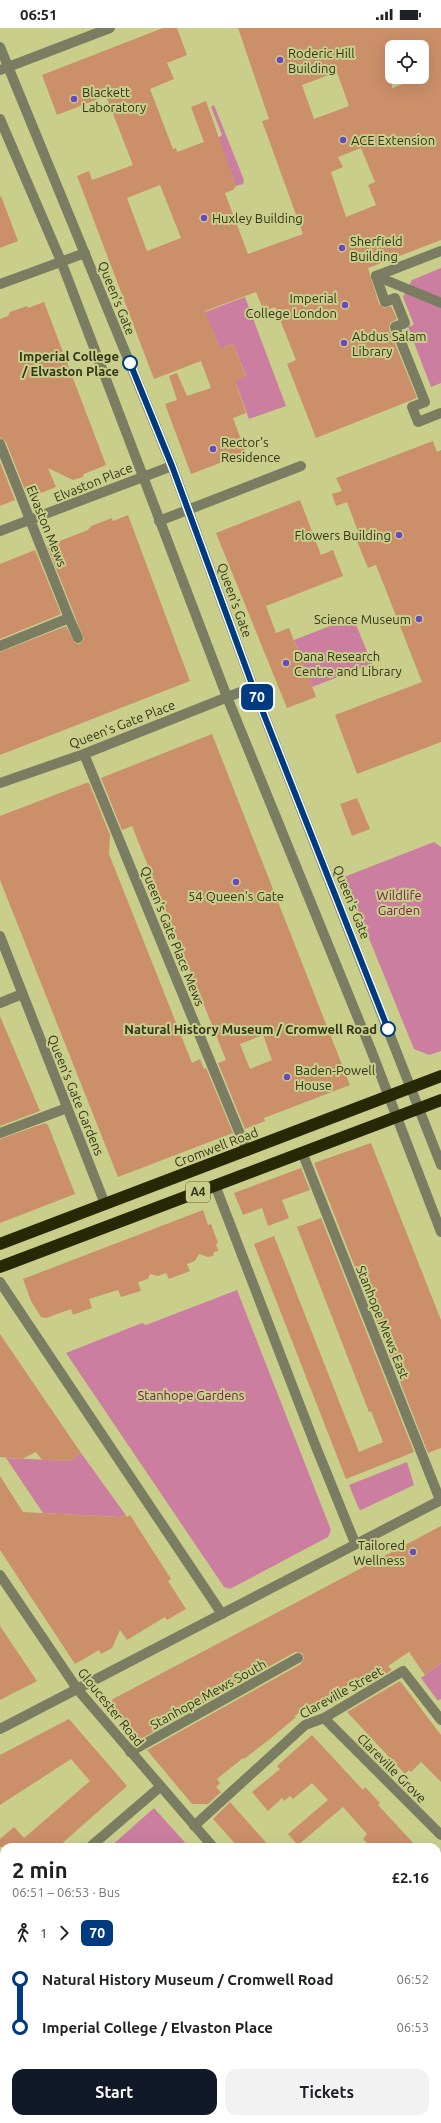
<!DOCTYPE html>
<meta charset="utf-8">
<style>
body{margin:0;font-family:Ubuntu,sans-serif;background:#f2f2f2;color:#202124;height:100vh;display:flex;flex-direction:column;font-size:15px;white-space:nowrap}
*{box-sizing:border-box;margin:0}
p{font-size:13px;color:#757577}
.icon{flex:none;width:22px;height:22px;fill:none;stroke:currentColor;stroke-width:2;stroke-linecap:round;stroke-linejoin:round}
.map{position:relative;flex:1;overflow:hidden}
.sheet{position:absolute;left:0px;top:1815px;width:441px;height:280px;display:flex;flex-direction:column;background:#fff;border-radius:12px 12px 0 0;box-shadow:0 4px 16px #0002}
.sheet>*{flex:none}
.badge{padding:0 8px;border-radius:6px;font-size:14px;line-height:26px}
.buttons{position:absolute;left:385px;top:12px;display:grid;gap:8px}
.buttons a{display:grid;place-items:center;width:44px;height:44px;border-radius:8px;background:#fff;box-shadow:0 4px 16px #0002;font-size:20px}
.map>.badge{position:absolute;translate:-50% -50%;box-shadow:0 0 0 2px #fff}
.legs{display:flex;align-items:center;gap:6px;height:44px;padding:0 12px;font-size:13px}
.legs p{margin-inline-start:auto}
.headline{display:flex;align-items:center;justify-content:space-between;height:68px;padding:0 12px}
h1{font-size:22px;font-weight:700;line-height:30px}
.button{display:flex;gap:8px;margin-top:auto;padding:8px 12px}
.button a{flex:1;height:46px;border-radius:12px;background:#111827;color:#fff;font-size:16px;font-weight:700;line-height:46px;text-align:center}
.button a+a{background:#f2f2f2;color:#202124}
ul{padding:0 12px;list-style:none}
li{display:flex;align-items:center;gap:14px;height:48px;font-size:15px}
li i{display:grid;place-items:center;width:6px;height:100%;margin:0 5px;background:currentColor}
li i::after{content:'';width:10px;height:10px;margin:-5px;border:3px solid;border-radius:50%;background:#fff}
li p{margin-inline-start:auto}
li:first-child i{background:linear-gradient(#0000 50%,currentColor 0)}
li:last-child i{background:linear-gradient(currentColor 50%,#0000 0)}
.status{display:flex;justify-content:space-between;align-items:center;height:28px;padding:0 20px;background:#fff;direction:ltr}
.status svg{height:11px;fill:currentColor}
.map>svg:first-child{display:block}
</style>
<div class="status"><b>06:51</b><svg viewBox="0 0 49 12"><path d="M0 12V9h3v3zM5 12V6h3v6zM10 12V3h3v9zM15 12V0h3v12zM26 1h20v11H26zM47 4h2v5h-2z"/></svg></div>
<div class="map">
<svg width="441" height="2095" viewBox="0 0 441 2095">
<rect width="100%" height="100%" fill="#c9cf8b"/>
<g fill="#cb7ea0">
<polygon points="214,77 244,152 243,156 236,158 218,110 222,107 211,79"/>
<polygon points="441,240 441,355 431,359 408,299 414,297 403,269 412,252"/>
<polygon points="245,269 286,378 249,391 235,353 246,348 233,316 220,321 205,284"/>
<polygon points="353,589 372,636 312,659 294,612"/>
<polygon points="434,814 441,819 441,1023 429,1027 414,1021 344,849"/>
<polygon points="237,1262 331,1502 328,1509 230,1561 224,1559 66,1325 142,1295 146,1297"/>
<polygon points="81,1425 125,1486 120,1489 43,1485 6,1430 70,1433"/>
<polygon points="407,1434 414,1457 361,1482 359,1481 349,1457"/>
<polygon points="441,1635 441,1671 438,1673 421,1650"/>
<polygon points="154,1780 189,1819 110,1819"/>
<polygon points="161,2091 234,2091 228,2095 157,2095"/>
</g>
<g fill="#cb8f6a" fill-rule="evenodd">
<path d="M163 0H177L187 27 167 35 174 51 150 61 173 121 176 120 177 124 204 114 191 79 206 73 236 158 233 162 225 165 248 226 303 206 262 93 269 91 238 0H441V212L368 240 379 276 384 280 391 278 397 291 390 295 389 301 417 370 316 410 287 336 296 332 275 279 264 283 256 264 205 283 220 321 233 316 246 349 235 353 246 385 233 390 246 425 191 446 165 376 177 372 169 348 177 345 187 368 211 360 201 333 154 351 77 148 89 143 92 152 133 137 106 68 57 87 42 47ZM392 19H422V49L392 60ZM337 44 349 78 314 91 302 57ZM361 120 375 154 368 157 376 177 346 189 331 144 343 139 338 129ZM160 157 181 210 147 223 127 170Z"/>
<polygon points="1,168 18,213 0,220 0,169"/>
<polygon points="44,274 106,437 84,446 83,449 73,452 48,440 56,459 31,469 30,466 27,467 6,414 0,410 0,291 8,288 10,284 27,278 28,280"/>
<polygon points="433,413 437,424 441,422 441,714 357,746 335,687 422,654 376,537 368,540 355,508 359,506 347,474 336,478 332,466 342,463 336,450"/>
<polygon points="0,434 15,472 0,478"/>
<polygon points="300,472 321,527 333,522 343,548 266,578 276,605 289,600 316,669 287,680 216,505"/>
<polygon points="128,487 190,653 0,727 0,624 66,598 75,615 80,616 84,611 47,518 88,502 91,498 112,490 113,493"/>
<polygon points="35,522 61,586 0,611 0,536"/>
<path d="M212 706 350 1057 264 1090 265 1093 245 1101 218 1035 226 1032 132 798 122 802 101 750ZM263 1007 272 1032 250 1041 240 1016Z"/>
<polygon points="86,755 89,755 110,807 109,826 192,1035 200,1031 204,1041 206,1040 233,1105 118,1149 0,852 0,788"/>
<polygon points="357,770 370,801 352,808 340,776"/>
<polygon points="0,988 40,1083 0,1098"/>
<polygon points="45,1095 48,1097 75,1166 0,1195 0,1111"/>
<polygon points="371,1115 441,1292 441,1420 428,1425 314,1135"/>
<polygon points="301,1140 310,1162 282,1172 289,1190 268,1198 262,1180 243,1187 234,1165"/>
<polygon points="203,1182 208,1197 211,1196 218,1215 216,1216 218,1223 214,1224 213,1228 208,1229 199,1226 195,1233 187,1236 190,1243 169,1251 166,1245 158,1248 150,1246 148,1251 138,1254 141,1263 121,1269 118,1262 89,1271 92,1280 73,1287 71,1281 46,1290 41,1289 31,1273 23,1251"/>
<polygon points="321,1190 414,1424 346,1451 254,1216 274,1208 359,1424 383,1414 371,1383 369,1384 297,1199"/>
<polygon points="0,1306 81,1425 70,1433 42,1432 36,1424 22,1431 0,1429"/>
<polygon points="0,1448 23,1484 120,1489 125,1486 127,1489 130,1487 171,1551 168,1553 186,1581 167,1592 165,1589 127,1612 120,1602 112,1620 101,1626 99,1622 75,1636 0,1522"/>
<polygon points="441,1498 441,1635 425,1647 409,1624 388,1638 392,1642 362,1660 378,1645 376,1642 294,1688 296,1689 270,1711 244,1731 243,1730 217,1751 220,1755 216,1759 221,1764 208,1776 192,1776 147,1722 301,1636 304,1630 302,1625 295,1624 139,1712 110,1678 113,1671"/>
<polygon points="0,1598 37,1653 0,1672"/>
<polygon points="400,1653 441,1707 441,1754 421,1734 411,1744 409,1742 405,1746 347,1684"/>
<polygon points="69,1691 127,1758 58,1819 0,1819 0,1811 14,1799 24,1810 90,1753 71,1731 0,1777 0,1727"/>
<polygon points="312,1707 363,1762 365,1759 380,1775 378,1777 417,1819 371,1819 363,1811 367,1806 343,1779 298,1817 288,1806 328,1772 312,1755 293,1771 290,1768 284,1773 282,1770 268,1783 252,1764 280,1741 277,1738"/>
<polygon points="230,1774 237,1782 270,1819 238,1819 213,1791"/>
</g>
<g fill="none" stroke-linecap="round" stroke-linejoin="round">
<g stroke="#7a7d62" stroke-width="10">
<polyline points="0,19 172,438 253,659 441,1137"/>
<polyline points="0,42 110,0"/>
<polyline points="0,91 61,233 227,669 371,1022 441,1204"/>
<polyline points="376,248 385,274 395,270 405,295 395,299 425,374 412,379 418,394 441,385"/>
<polyline points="376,248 441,275"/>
<polyline points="376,248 441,223"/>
<polyline points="0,256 85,225"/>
<polyline points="0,416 69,590 0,618"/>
<polyline points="159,493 301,438"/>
<polyline points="0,503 172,438"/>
<polyline points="69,590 78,610"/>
<polyline points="84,726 247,1123"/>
<polyline points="0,755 84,726 253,659"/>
<polyline points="0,908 105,1176"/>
<polyline points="0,975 22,966"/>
<polyline points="0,1105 67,1080"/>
<polyline points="302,1124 440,1472"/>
<polyline points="215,1157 314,1414 355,1515"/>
<polyline points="0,1254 222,1586"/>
<polyline points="0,1547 78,1662 213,1819"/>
<polyline points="324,1690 441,1807"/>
<polyline points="0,1701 441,1472"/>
<polyline points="130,1724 298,1630"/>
<polyline points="194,1798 305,1697 324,1690 403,1643 441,1692"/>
<polyline points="90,1819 160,1759"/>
<polyline points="0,1894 4,1890"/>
<polyline points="0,1982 4,1987"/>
<polyline points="437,2067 441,2070"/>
<polyline points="83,2091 86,2095"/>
<polyline points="348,2095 354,2091"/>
</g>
<g stroke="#272906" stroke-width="12">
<polyline points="0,1216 441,1048"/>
<polyline points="0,1239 441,1072"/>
</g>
</g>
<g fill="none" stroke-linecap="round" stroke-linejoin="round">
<g stroke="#fff" stroke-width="9">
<polyline id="line-1" points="130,335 172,438 253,659 388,1001"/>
</g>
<use href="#line-1" stroke="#003b80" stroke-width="6"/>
</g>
<g fill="#6b48c0" stroke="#c9cf8b" stroke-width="1.5">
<circle cx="280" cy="32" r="4"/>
<circle cx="74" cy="71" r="4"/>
<circle cx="343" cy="112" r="4"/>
<circle cx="204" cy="190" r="4"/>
<circle cx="342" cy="220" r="4"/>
<circle cx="345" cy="277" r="4"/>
<circle cx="344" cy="315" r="4"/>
<circle cx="213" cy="421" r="4"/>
<circle cx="399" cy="507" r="4"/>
<circle cx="419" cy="591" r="4"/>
<circle cx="286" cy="635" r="4"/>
<circle cx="236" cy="854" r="4"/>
<circle cx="287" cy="1049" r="4"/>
<circle cx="413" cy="1524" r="4"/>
</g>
<g fill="#fff" stroke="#003b80" stroke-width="2">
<circle cx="130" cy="335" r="7"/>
<circle cx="388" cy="1001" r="7"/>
</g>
<g text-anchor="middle" stroke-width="4" stroke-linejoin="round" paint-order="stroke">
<rect fill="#c9cf8b" stroke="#60633c" stroke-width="1" x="186" y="1154" width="24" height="20" rx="3"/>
<g font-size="12" font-weight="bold" fill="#33351a">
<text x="198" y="1168">A4</text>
</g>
<g font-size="13" fill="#33351a" stroke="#c9cf8b" text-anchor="start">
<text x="288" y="30">Roderic Hill<tspan x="288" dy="15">Building</tspan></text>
<text x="82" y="69">Blackett<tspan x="82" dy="15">Laboratory</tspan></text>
<text x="351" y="117">ACE Extension</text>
<text x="212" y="195">Huxley Building</text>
<text x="350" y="218">Sherfield<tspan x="350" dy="15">Building</tspan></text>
<text x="337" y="275" text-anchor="end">Imperial<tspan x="337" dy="15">College London</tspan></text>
<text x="352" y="313">Abdus Salam<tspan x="352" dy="15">Library</tspan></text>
<text x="221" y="419">Rector's<tspan x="221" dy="15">Residence</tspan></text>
<text x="391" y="512" text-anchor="end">Flowers Building</text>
<text x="411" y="596" text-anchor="end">Science Museum</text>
<text x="294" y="633">Dana Research<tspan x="294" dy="15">Centre and Library</tspan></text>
<text x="236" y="873" text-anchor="middle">54 Queen's Gate</text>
<text x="295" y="1047">Baden-Powell<tspan x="295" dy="15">House</tspan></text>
<text x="405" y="1522" text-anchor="end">Tailored<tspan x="405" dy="15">Wellness</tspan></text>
</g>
<g font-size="13" fill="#33351a" stroke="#c9cf8b">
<text transform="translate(117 270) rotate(68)" y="5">Queen's Gate</text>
<text transform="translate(93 454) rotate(-22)" y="5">Elvaston Place</text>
<text transform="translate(47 498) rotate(68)" y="5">Elvaston Mews</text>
<text transform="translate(235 572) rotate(70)" y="5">Queen's Gate</text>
<text transform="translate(122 696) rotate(-21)" y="5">Queen's Gate Place</text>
<text transform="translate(352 874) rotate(68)" y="5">Queen's Gate</text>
<text transform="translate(173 908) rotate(68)" y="5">Queen's Gate Place Mews</text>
<text transform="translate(76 1067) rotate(68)" y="5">Queen's Gate Gardens</text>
<text transform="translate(216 1119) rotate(-21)" y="5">Cromwell Road</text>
<text transform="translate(383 1294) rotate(68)" y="5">Stanhope Mews East</text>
<text transform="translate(341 1664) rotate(-29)" y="5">Clareville Street</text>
<text transform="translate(208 1666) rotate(-29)" y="5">Stanhope Mews South</text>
<text transform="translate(111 1679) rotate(51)" y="5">Gloucester Road</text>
<text transform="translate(392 1740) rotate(45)" y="5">Clareville Grove</text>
</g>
<g font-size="13" font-weight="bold" fill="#33351a" stroke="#c9cf8b" text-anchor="end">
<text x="119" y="333">Imperial College<tspan x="119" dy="15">/ Elvaston Place</tspan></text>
<text x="377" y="1006">Natural History Museum / Cromwell Road</text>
</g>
<g font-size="13" fill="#771b4c" stroke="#c9cf8b">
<text x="399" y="872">Wildlife<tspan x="399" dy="15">Garden</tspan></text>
<text x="191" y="1372">Stanhope Gardens</text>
</g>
</g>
</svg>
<div class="buttons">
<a><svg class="icon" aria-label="locate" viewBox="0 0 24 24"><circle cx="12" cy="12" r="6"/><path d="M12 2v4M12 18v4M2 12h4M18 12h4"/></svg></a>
</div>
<b class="badge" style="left:257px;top:669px;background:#003b80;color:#fff">70</b>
<section class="sheet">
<div class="headline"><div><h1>2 min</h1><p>06:51 – 06:53 · Bus</p></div><b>£2.16</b></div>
<div class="legs"><svg class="icon" aria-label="walk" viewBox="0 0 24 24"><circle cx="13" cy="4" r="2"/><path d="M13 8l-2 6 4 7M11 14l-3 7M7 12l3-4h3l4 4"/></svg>1<svg class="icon" aria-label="forward" viewBox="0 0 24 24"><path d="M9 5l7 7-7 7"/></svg><b class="badge" style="background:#003b80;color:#fff">70</b></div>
<ul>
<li><i style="color:#003b80"></i><b>Natural History Museum / Cromwell Road</b><p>06:52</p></li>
<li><i style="color:#003b80"></i><b>Imperial College / Elvaston Place</b><p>06:53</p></li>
</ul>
<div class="button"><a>Start</a><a>Tickets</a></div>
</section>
</div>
